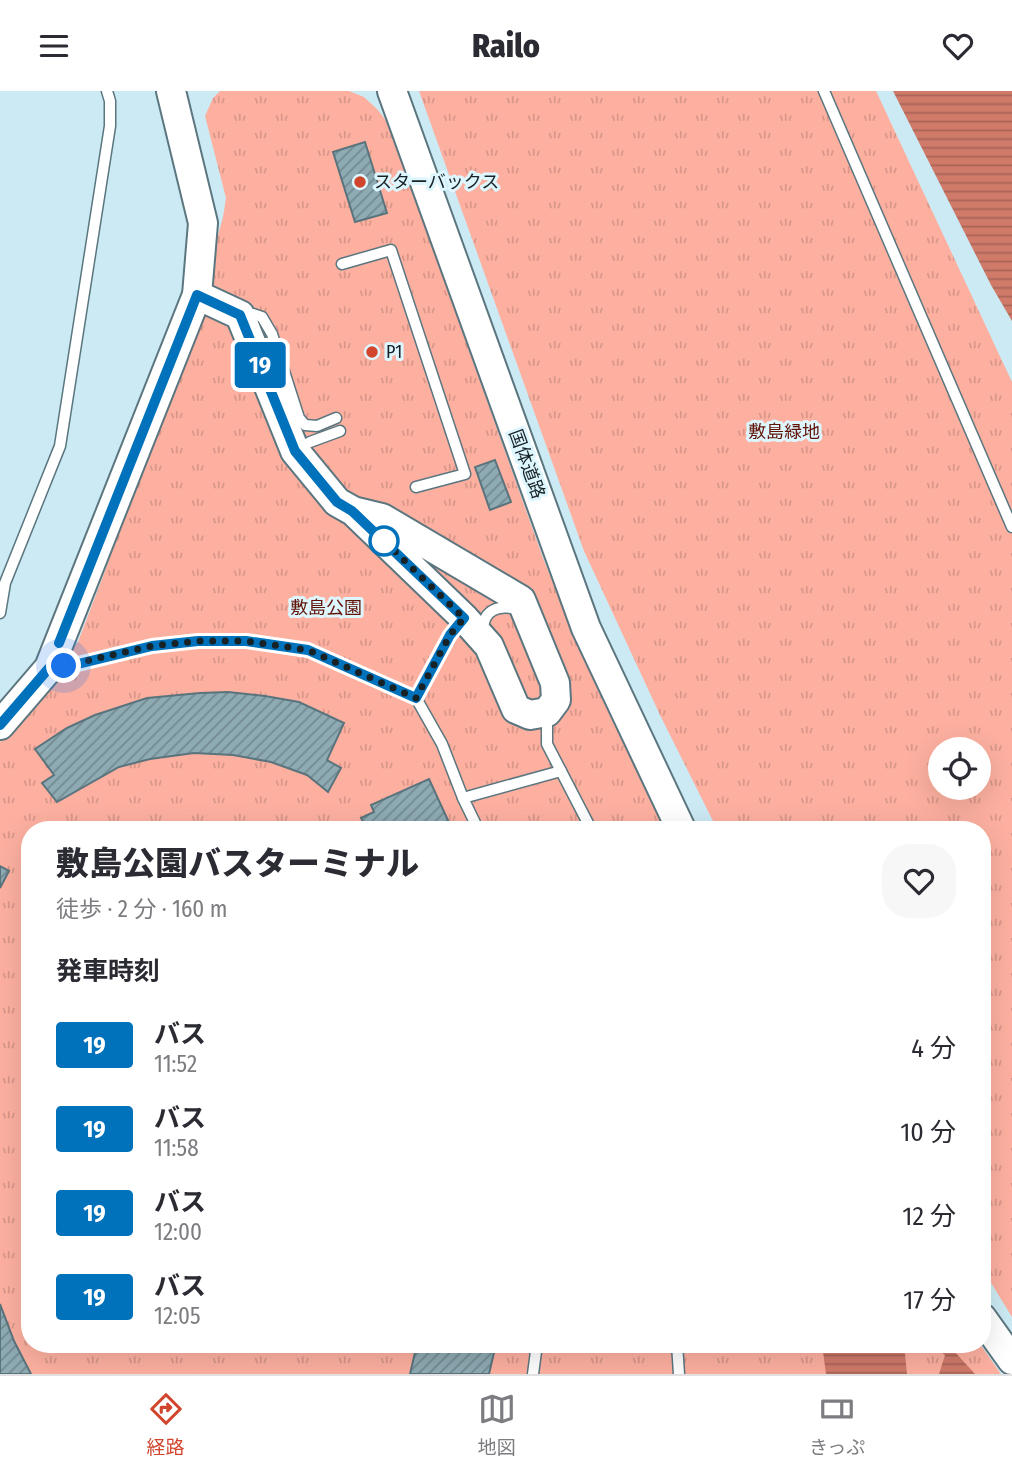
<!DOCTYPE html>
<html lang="ja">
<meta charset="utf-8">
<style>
body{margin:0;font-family:"Fira Sans Condensed","Noto Sans JP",sans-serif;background:#f7f7f7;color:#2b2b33;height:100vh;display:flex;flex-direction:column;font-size:26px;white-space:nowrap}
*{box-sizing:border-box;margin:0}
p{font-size:23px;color:#7c7c81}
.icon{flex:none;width:38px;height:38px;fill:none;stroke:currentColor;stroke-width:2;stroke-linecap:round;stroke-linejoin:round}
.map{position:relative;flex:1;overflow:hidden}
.drawer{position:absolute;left:21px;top:730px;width:970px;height:532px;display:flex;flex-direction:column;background:#fff;border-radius:28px;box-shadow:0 7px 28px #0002}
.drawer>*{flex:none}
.badge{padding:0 14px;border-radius:5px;font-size:24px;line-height:46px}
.tools{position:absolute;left:928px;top:646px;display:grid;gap:14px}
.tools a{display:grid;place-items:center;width:63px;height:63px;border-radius:50%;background:#fff;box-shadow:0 7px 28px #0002;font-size:35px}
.you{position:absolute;width:35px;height:35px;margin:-18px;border:5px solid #fff;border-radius:50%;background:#1a73e8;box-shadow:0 0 0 10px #1a73e833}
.map>.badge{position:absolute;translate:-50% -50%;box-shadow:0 0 0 4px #fff}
h2{padding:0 35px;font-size:26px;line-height:63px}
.round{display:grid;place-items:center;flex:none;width:74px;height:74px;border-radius:28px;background:#f7f7f7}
.overview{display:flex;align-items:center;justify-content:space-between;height:119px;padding:0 35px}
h1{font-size:33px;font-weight:800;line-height:52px}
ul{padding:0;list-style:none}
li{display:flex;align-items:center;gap:21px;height:84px;padding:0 35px}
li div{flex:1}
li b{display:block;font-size:26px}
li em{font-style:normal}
li .badge{min-width:77px;font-weight:700;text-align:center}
header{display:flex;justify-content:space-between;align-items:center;height:91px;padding:0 35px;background:#fff;font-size:32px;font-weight:800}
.dock{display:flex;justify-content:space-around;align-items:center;height:98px;border-top:2px solid #e1e1e2;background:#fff;font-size:19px;color:#7c7c81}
.dock a{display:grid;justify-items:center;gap:4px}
.dock .current{color:#d1452d}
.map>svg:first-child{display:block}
</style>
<header><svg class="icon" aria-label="menu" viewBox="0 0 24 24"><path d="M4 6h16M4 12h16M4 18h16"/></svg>Railo<svg class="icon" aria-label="heart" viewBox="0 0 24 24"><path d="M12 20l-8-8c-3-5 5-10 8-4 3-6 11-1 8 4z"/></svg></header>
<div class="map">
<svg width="1012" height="1283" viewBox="0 0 1012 1283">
<defs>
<pattern id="park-tufts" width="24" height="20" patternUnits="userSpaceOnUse" patternTransform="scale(1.75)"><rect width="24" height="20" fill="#fdb0a0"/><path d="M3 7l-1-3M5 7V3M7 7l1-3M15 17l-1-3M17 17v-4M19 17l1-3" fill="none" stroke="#d8978a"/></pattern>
<pattern id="water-rules" width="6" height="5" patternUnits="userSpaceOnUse" patternTransform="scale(1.75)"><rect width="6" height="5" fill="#d07a69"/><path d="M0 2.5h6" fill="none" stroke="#a86456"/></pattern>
<pattern id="building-hatch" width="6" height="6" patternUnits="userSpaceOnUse" patternTransform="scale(1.75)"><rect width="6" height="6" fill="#8eaab3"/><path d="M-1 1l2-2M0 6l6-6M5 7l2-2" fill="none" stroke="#738a91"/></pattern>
</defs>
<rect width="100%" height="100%" fill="#cceaf4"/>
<g fill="url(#park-tufts)" fill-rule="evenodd">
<polygon points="220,0 349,0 364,6 378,19 387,31 418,112 438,172 543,467 582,563 664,738 30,738 30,1253 980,1253 1001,1283 0,1283 0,651 15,635 78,551 105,480 147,358 192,241 223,126 226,107 205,25 213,7"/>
<path d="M419 0H876L1012 291V1226L982 1177V738H717L660 624 584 460ZM940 658H978V696H940Z"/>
</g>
<g fill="url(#water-rules)">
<polygon points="893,0 1012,0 1012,230 991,194"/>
<polygon points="822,1253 904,1253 907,1283 826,1283"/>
<polygon points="930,1253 950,1253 954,1260 975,1283 939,1283 945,1264"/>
</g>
<g fill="url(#building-hatch)" stroke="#5a747d" stroke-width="2">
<polygon points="365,51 387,122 355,131 333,61"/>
<polygon points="495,369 511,411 490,419 475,376"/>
<polygon points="228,601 265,605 299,611 344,632 327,669 341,677 328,701 307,684 271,671 233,664 194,662 150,668 119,676 57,711 42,692 54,684 35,658 67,637 95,624 147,607 200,602"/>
<polygon points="429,688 452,738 367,738 361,727 374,721 371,714"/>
<polygon points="0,775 9,780 0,797"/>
<polygon points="0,1213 14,1250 31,1283 0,1283"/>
<polygon points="417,1253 496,1253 489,1283 410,1283"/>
</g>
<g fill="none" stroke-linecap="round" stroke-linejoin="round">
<g stroke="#5b767f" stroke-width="13">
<g id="lane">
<polyline points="824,0 1012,436"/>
<polyline points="342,173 391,159 465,383 416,396"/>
<polyline points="244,224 253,223 262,226 272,243 299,327 305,334 317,335 336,327"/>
<polyline points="296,359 310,351 340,340"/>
<polyline points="0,522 5,492 60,355 110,35 110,10 107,0"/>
<path d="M483 538C484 518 499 514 517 518"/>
<polyline points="54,576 78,573 152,555 198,550 246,550 308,559 416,607 442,653 463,707 478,738"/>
<polyline points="416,607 450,544 462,530"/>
<polyline points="547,624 547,653 591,738"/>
<polyline points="463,707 561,680"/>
<polyline points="677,1253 679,1283"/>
<polyline points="533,1283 537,1253"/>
</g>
</g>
<g stroke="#5b767f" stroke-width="32">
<g id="secondary">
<polyline points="392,0 586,537 681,738"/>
<polyline points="197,204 240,224 295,360 337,411 353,420 464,527 489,555 516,618 530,624 547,621 556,609 555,592 521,509 382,427 353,420"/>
<polyline points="0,634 49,577 197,204 203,132 171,0"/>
<polyline points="982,1227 1012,1269"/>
</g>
</g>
<use href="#lane" stroke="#fff" stroke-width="10"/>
<use href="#secondary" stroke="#fff" stroke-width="28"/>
</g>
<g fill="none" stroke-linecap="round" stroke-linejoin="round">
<g stroke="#fff" stroke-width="16">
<polyline id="line" points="0,634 49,577 78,573 152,555 198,550 246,550 308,559 416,607 450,544 464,527 352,420 337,411 295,360 240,224 197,204 59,552"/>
</g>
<use href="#line" stroke="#0072bc" stroke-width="10"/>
<polyline stroke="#172226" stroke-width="7" stroke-dasharray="0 12.6" points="64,575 152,555 198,550 246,550 308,559 416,607 450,544 464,527 384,450"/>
</g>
<g fill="#d1452d" stroke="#def6fe" stroke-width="2.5">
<circle cx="360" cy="91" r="7"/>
<circle cx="372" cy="261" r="7"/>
</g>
<circle fill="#fff" stroke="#0072bc" stroke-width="3.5" cx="384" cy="450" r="14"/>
<g text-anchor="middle" stroke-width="6" stroke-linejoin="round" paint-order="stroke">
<g font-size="18" fill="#172226" stroke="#def6fe" text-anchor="start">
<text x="374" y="97">スターバックス</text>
<text x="386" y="267">P1</text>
</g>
<g font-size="18" fill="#611307" stroke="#def6fe">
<text x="784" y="347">敷島緑地</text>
<text x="326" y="523">敷島公園</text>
</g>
<g font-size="18" fill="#172226" stroke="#def6fe">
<text transform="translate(527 373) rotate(70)" y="6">国体道路</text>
</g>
</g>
</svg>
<div class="tools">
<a><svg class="icon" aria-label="locate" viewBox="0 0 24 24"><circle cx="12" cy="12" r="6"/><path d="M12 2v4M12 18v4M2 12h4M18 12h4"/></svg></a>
</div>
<div class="you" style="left:64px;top:575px"></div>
<b class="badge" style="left:260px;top:274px;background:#0072bc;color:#fff">19</b>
<section class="drawer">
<div class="overview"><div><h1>敷島公園バスターミナル</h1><p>徒歩 · 2 分 · 160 m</p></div><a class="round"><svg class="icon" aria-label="heart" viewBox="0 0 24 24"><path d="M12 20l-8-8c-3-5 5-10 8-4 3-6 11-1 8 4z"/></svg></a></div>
<h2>発車時刻</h2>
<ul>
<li><span class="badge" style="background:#0072bc;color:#fff">19</span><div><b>バス</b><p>11:52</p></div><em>4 分</em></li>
<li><span class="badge" style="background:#0072bc;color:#fff">19</span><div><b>バス</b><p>11:58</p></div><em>10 分</em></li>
<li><span class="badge" style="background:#0072bc;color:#fff">19</span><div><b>バス</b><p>12:00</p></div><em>12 分</em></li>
<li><span class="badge" style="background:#0072bc;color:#fff">19</span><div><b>バス</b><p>12:05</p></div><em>17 分</em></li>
</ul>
</section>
</div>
<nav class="dock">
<a class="current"><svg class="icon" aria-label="directions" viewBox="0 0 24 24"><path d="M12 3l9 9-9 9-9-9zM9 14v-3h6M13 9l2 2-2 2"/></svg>経路</a>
<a><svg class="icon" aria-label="map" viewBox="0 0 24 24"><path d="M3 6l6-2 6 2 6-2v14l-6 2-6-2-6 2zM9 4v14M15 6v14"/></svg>地図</a>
<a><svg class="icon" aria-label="tickets" viewBox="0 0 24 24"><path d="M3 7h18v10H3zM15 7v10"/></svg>きっぷ</a>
</nav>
